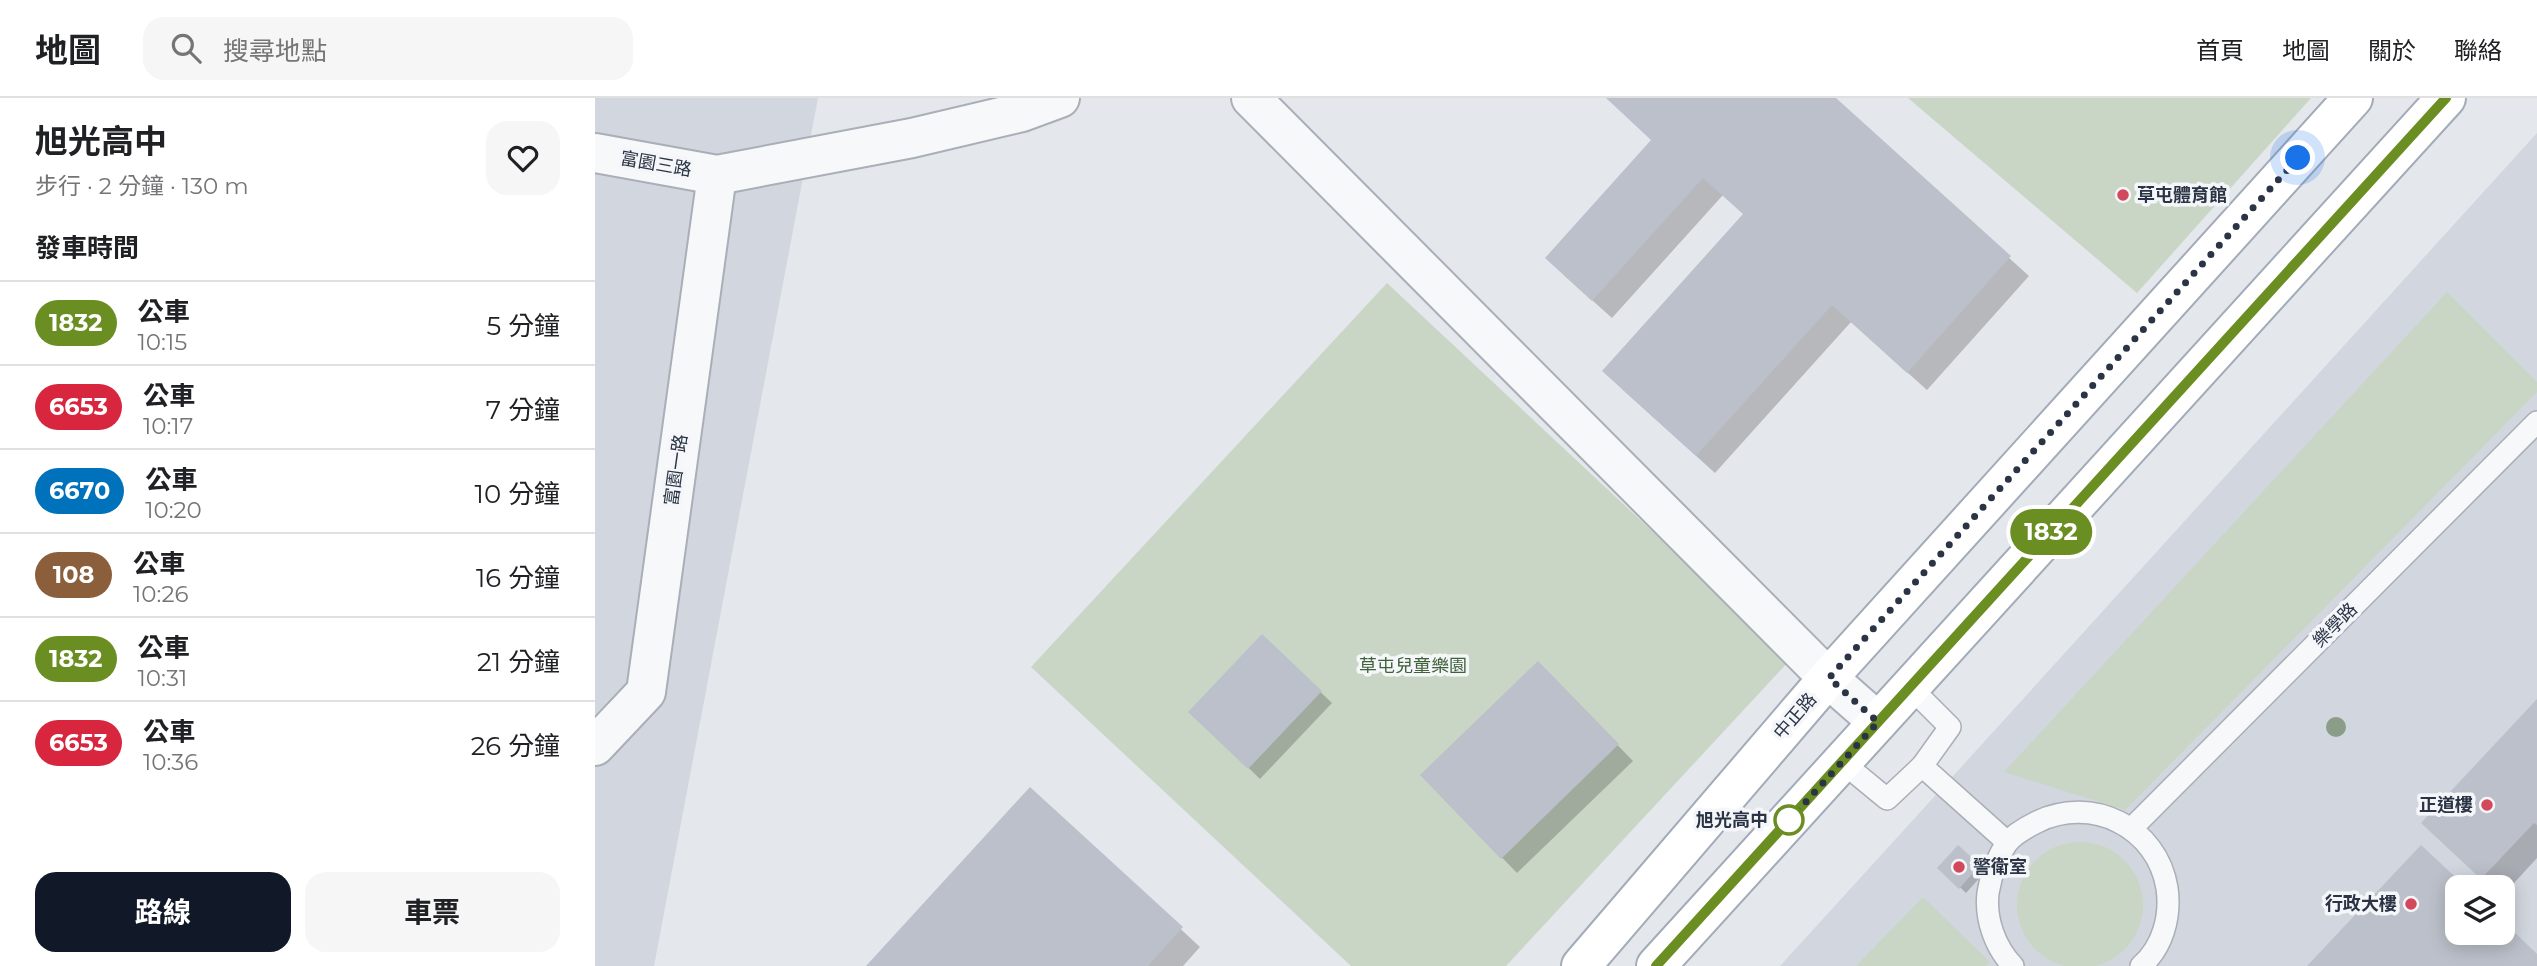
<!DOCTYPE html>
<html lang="zh-TW">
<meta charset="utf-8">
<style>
body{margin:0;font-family:Montserrat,"Noto Sans TC",sans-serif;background:#f6f6f6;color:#202124;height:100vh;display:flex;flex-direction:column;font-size:26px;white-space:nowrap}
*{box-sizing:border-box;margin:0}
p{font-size:23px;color:#757577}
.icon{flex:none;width:38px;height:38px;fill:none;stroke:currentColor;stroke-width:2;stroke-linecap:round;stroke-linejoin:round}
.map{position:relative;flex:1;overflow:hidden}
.details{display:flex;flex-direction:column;background:#fff;width:595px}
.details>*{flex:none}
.badge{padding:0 14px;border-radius:23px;font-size:24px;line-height:46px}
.fabs{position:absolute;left:1850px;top:777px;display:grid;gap:14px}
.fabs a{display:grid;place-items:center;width:70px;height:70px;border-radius:14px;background:#fff;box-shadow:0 4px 18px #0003;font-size:35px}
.you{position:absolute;width:35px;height:35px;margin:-18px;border:5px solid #fff;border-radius:50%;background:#1a73e8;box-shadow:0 0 0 10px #1a73e833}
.map>.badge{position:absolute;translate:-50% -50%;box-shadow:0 0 0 4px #fff}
h2{padding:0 35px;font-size:26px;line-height:63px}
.round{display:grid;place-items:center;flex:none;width:74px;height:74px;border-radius:21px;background:#f6f6f6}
.summary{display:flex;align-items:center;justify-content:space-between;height:119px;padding:0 35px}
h1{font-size:33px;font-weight:700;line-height:52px}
.button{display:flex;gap:14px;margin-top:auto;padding:14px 35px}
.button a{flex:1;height:80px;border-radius:21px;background:#111827;color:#fff;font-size:28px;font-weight:700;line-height:80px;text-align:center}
.button a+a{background:#f6f6f6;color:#202124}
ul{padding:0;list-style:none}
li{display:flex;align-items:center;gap:21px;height:84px;padding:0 35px;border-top:2px solid #e0e0e0}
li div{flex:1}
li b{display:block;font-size:26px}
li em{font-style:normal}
li .badge{min-width:77px;font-weight:700;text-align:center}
header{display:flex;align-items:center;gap:42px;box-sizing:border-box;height:98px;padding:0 35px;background:#fff;border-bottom:2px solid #e0e0e0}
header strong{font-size:33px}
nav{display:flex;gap:38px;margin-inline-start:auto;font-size:24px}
.search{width:490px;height:63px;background:#f6f6f6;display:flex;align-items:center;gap:18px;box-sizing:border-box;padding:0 24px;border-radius:21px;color:#757577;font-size:26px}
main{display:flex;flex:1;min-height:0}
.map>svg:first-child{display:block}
</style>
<header>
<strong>地圖</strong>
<div class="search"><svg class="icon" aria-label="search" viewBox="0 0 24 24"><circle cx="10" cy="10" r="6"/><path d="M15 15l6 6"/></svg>搜尋地點</div>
<nav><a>首頁</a><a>地圖</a><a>關於</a><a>聯絡</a></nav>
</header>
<main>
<section class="details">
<div class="summary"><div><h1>旭光高中</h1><p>步行 · 2 分鐘 · 130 m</p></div><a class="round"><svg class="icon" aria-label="heart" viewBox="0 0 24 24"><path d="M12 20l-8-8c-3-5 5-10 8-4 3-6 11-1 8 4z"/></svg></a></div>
<h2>發車時間</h2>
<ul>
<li><span class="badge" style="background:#6b8e23;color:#fff">1832</span><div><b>公車</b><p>10:15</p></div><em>5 分鐘</em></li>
<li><span class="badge" style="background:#d7263d;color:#fff">6653</span><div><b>公車</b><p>10:17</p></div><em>7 分鐘</em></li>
<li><span class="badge" style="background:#0072bc;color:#fff">6670</span><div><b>公車</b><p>10:20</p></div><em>10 分鐘</em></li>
<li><span class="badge" style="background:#8b5e3c;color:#fff">108</span><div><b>公車</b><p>10:26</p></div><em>16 分鐘</em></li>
<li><span class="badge" style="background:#6b8e23;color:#fff">1832</span><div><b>公車</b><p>10:31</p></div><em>21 分鐘</em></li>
<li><span class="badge" style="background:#d7263d;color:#fff">6653</span><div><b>公車</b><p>10:36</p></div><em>26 分鐘</em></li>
</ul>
<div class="button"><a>路線</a><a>車票</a></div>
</section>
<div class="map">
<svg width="1942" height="868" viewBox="0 0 1942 868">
<rect width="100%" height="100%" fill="#e4e7ec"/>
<g fill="#d2d6de" fill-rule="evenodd">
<polygon points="0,0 223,0 59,868 0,868"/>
<path d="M1942 35V868H1185L1349 688ZM1862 789H1908V835H1862Z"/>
</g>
<g fill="#c9d6c5">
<polygon points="1313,0 1716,0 1542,195"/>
<polygon points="792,185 1195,562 911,868 756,868 436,569"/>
<polygon points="1852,194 1942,284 1942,294 1530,712 1409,674"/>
<circle cx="1485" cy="807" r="63"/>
<polygon points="1328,799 1395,864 1391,868 1261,868"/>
</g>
<g fill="#0003">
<polygon points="1013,0 1238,0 1434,178 1332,292 1256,224 1120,375 1027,291 1150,117 1128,97 1017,220 970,178 1058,43"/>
<polygon points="667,538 737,605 665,681 596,614"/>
<polygon points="943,565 1038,663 922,775 827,677"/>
<polygon points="1942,603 1942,760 1908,797 1908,789 1896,789 1847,743"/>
<polygon points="435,691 605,849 588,868 273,868"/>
<polygon points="1363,750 1390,774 1371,795 1345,770"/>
</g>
<g fill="#bbc0ca">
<polygon points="1011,0 1241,0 1416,158 1312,275 1237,207 1101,358 1007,273 1148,116 1108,80 997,203 950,160 1056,42"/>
<polygon points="667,536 727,593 653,671 593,614"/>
<polygon points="943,563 1024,646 906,761 825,677"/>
<polygon points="1942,601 1942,727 1939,725 1886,781 1826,725"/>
<polygon points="435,689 588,829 553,868 271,868"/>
<polygon points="1363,747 1385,767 1364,791 1342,770"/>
<polygon points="1826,747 1871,789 1862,789 1862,835 1908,835 1908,823 1942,856 1942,868 1712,868"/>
</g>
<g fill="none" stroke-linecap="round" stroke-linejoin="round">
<g stroke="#a9aeb7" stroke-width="24">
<g id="service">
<polyline points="1247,664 1292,701 1327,668 1355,629 1315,589"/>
<polyline points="1327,668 1412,744"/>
<polyline points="1537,730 1942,324"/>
<path d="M1418 868C1400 849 1390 821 1393 795 1396 778 1402 759 1412 745 1419 736 1432 729 1442 724 1497 697 1562 729 1572 790 1576 818 1568 849 1546 868"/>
</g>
</g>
<g stroke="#a9aeb7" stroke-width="42">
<g id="minor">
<polyline points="656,0 1233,580 1283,624"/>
<polyline points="0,55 122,77 317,40 427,14 465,0"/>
<polyline points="0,648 51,594 122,77"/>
</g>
</g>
<g stroke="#a3abb8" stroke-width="42">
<g id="primary">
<polyline points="986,868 1233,580 1758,0"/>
<polyline points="1061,868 1851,0"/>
</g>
</g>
<use href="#service" stroke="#f7f8fa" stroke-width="21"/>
<use href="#minor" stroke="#f7f8fa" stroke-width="38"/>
<use href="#primary" stroke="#fff" stroke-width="38"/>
</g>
<circle fill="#899d89" cx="1741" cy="629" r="10"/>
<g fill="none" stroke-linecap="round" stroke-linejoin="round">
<g stroke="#fff" stroke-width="16">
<polyline id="line" points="1061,868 1851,0"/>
</g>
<use href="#line" stroke="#6b8e23" stroke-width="10"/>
<polyline stroke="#2b3445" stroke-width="7" stroke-dasharray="0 12.6" points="1194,722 1190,727 1283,624 1234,580 1703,60"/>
</g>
<g fill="#d1495b" stroke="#f4f6f9" stroke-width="2.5">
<circle cx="1528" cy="97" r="7"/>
<circle cx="1892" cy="707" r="7"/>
<circle cx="1364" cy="769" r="7"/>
<circle cx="1816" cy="806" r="7"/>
</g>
<circle fill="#fff" stroke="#6b8e23" stroke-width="3.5" cx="1194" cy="722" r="14"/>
<g text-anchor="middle" stroke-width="7" stroke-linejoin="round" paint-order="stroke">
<g font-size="18" fill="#2b3445" stroke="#f4f6f9">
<text transform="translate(61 66) rotate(10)" y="6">富園三路</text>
<text transform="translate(81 372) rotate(-82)" y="6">富園一路</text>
<text transform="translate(1740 527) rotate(-45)" y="6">樂學路</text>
<text transform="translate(1200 618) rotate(-49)" y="6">中正路</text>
</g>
<g font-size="18" font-weight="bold" fill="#2b3445" stroke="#f4f6f9" text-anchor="start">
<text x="1542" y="103">草屯體育館</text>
<text x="1878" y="713" text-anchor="end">正道樓</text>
<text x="1378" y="775">警衛室</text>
<text x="1802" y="812" text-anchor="end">行政大樓</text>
</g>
<g font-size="18" fill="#3f6138" stroke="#f4f6f9">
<text x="818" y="574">草屯兒童樂園</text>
</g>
<g font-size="18" font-weight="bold" fill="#2b3445" stroke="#f4f6f9" text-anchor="end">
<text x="1173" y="728">旭光高中</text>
</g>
</g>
</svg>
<div class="fabs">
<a><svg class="icon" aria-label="layers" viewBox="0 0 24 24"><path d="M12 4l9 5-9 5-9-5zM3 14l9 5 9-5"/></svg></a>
</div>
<div class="you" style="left:1703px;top:60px"></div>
<b class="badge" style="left:1456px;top:434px;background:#6b8e23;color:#fff">1832</b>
</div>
</main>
